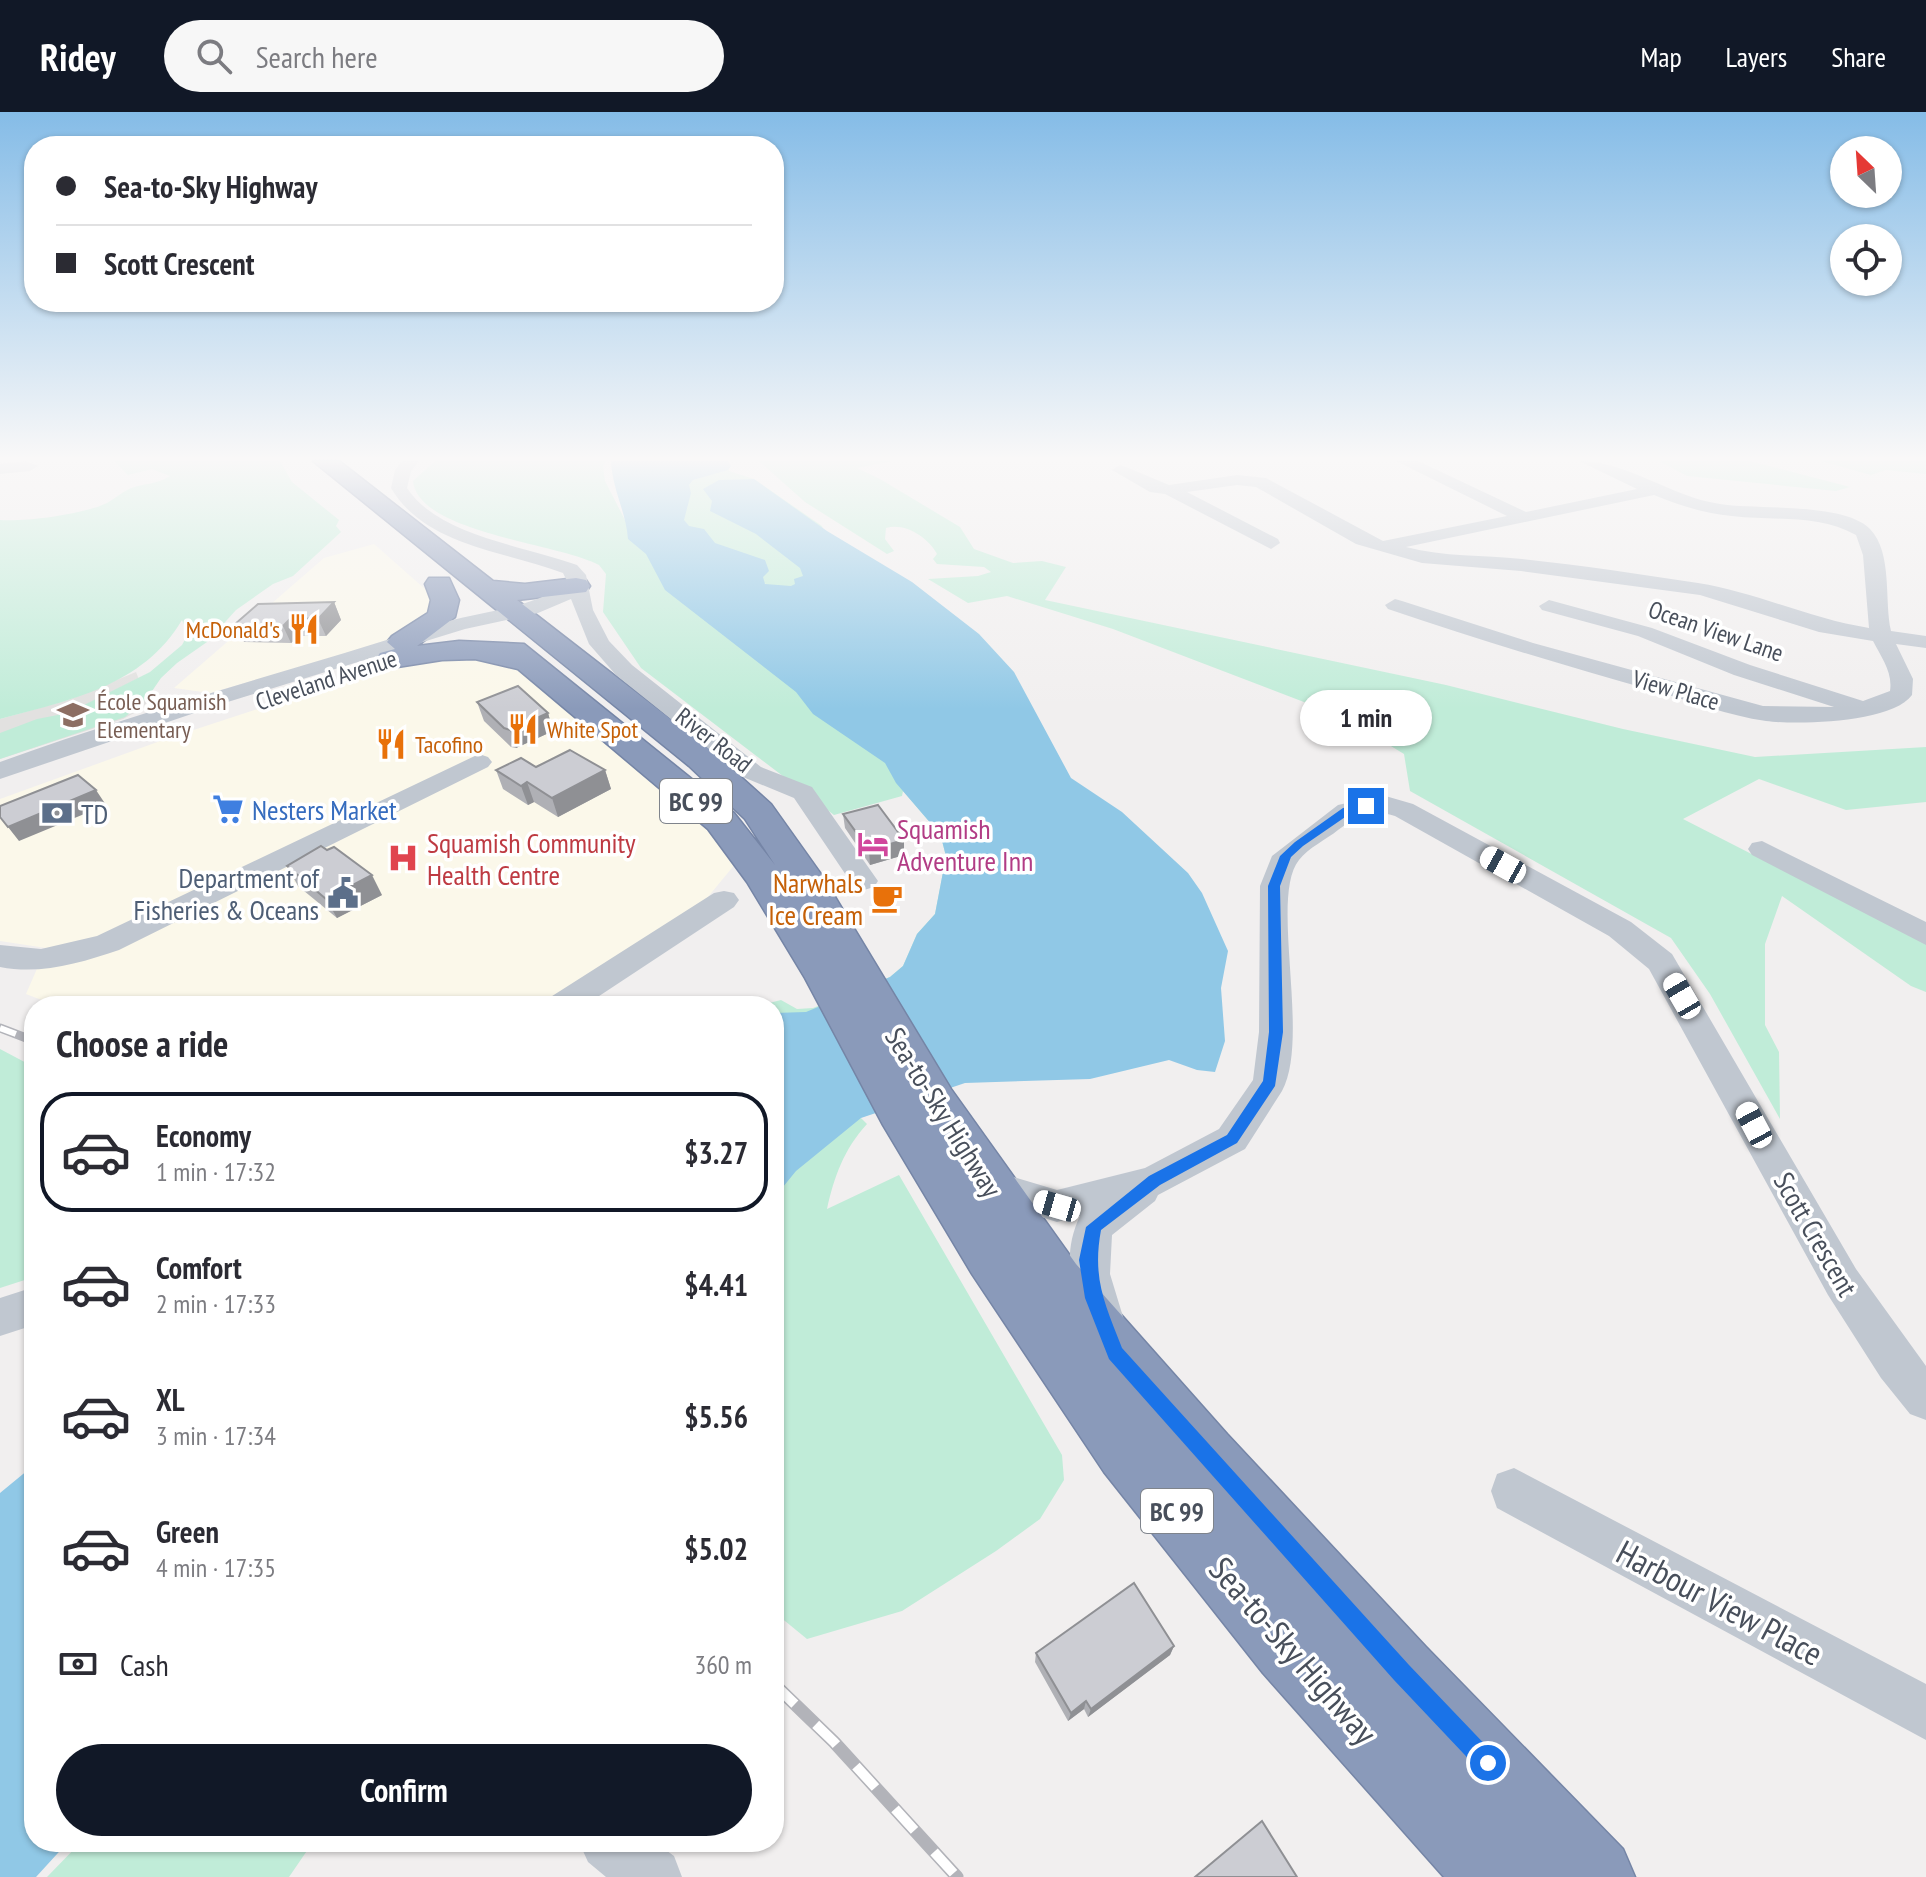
<!DOCTYPE html>
<html lang="en">
<head>
<meta charset="utf-8">
<style>
  body { margin:0; font-family:"PT Sans Narrow",sans-serif; background:#f7f7f7; color:#2b2b33; height:100vh; display:flex; flex-direction:column; font-size:30px; white-space:nowrap }
  * { box-sizing:border-box; margin:0 }
  p { font-size:26px; color:#7c7c81 }
  .icon { flex:none; width:44px; height:44px; fill:none; stroke:currentColor; stroke-width:2; stroke-linecap:round; stroke-linejoin:round }
  .map { position:relative; flex:1; overflow:hidden }
  .drawer { position:absolute; left:24px; top:884px; width:760px; height:856px; display:flex; flex-direction:column; background:#fff; border-radius:32px; box-shadow:0 2px 6px #0004 }
  .drawer>* { flex:none }
  .hud { position:absolute; left:24px; top:24px; width:760px; height:176px; border-radius:32px; box-shadow:0 2px 6px #0004; display:grid; align-content:center; height:176px; padding:0 32px; background:#fff }
  .needle { width:52px; rotate:335deg }
  .tools { position:absolute; left:1830px; top:24px; display:grid; gap:16px }
  .tools a { display:grid; place-items:center; width:72px; height:72px; border-radius:50%; background:#fff; box-shadow:0 2px 6px #0004; font-size:40px }
  .end { position:absolute; width:36px; height:36px; margin:-18px; border:10px solid #1a73e8; background:#fff; box-shadow:0 0 0 4px #fff }
  .from { border-radius:50% }
  .bubble { position:absolute; height:56px; border-radius:28px; background:#fff; box-shadow:0 2px 6px #0004; font-size:26px; font-weight:800; line-height:56px; text-align:center }
  .car { position:absolute; width:24px; height:48px; margin:-24px -12px; border-radius:10px; box-shadow:0 0 6px 2px #0007; background:linear-gradient(#fff 24%,#345 0 40%,#fff 0 76%,#345 0 86%,#fff 0) }
  .hud b { display:flex; align-items:center; gap:28px; height:76px; font-size:30px }
  .hud b+b { border-top:2px solid #e1e1e2 }
  .hud i { width:20px; height:20px; background:#2b2b33 }
  ul { padding:0; list-style:none }
  li { display:flex; align-items:center; gap:24px; height:120px; margin:0 16px 12px; padding:0 16px; border:4px solid transparent; border-radius:32px }
  li div { flex:1 }
  li b { display:block; font-size:30px }
  li em { font-style:normal; font-weight:800 }
  li.on { border-color:#111827 }
  li>.icon { width:72px; height:72px; stroke-width:1.5 }
  h2 { padding:0 32px; font-size:36px; line-height:96px }
  .pay { display:flex; align-items:center; gap:20px; height:88px; padding:0 32px; font-size:30px }
  .pay p { margin-inline-start:auto }
  .button { display:flex; gap:16px; margin-top:auto; padding:16px 32px }
  .button a { flex:1; height:92px; border-radius:48px; background:#111827; color:#fff; font-size:32px; font-weight:800; line-height:92px; text-align:center }
  header { display:flex; align-items:center; gap:48px; box-sizing:border-box; height:112px; padding:0 40px; background:#111827; color:#fff }
  header strong { font-size:38px }
  nav { display:flex; gap:44px; margin-inline-start:auto; font-size:28px }
  .search { width:560px; height:72px; background:#f7f7f7; display:flex; align-items:center; gap:20px; box-sizing:border-box; padding:0 28px; border-radius:44px; color:#7c7c81; font-size:30px }
  .map>svg:first-child { display:block }
  .commercial { fill:#fbf8ea }
  .education { fill:#e2e1e0 }
  .green { fill:#c0ecd8 }
  .water { fill:#90c8e6 }
  .lines { fill:none; stroke-linecap:round; stroke-linejoin:round }
  .highway-casing { stroke:#7585a6; stroke-width:3 }
  .minor { fill:#c0c7d0; fill-rule:evenodd }
  .highway { fill:#8a9aba; fill-rule:evenodd }
  .rail-far1-casing { stroke:#b2b3b9; stroke-width:9 }
  .rail-casing { stroke:#b2b3b9; stroke-width:13 }
  .rail-far1 { stroke:#fff; stroke-width:6; stroke-dasharray:17; stroke-linecap:butt }
  .rail { stroke:#fff; stroke-width:10; stroke-dasharray:29; stroke-linecap:butt }
  .wall { fill:#afb0b5 }
  .shaded-wall { fill:#8f9094 }
  .building { fill:#cccdd3; stroke:#8f9094; stroke-width:2 }
  .route { fill:#1a73e8 }
  .labels { text-anchor:middle; dominant-baseline:central; stroke-width:7; stroke-linejoin:round; paint-order:stroke }
  .far-food-label { font-size:24px; fill:#c56008; stroke:#fff; text-anchor:start }
  .far-street-label { font-size:24px; fill:#484f5b; stroke:#fff }
  .far-education-label { font-size:24px; fill:#785e54; stroke:#fff; text-anchor:start }
  .shield { fill:#fff; stroke:#7f848c; stroke-width:2 }
  .shield-label { font-size:26px; font-weight:bold; fill:#484f5b }
  .shop-label { font-size:28px; fill:#366cbe; stroke:#fff; text-anchor:start }
  .service-label { font-size:28px; fill:#4e5e75; stroke:#fff; text-anchor:start }
  .hotel-label { font-size:28px; fill:#b23c85; stroke:#fff; text-anchor:start }
  .health-label { font-size:28px; fill:#be3a42; stroke:#fff; text-anchor:start }
  .food-label { font-size:28px; fill:#c56008; stroke:#fff; text-anchor:end }
  .street-label { font-size:28px; fill:#484f5b; stroke:#fff }
  .near-street-label { font-size:34px; fill:#484f5b; stroke:#fff }
</style>
</head>
<body>
<header>
<strong>Ridey</strong>
<div class="search"><svg class="icon" aria-label="search" viewBox="0 0 24 24"><circle cx="10" cy="10" r="6"/><path d="M15 15l6 6"/></svg>Search here</div>
<nav><a>Map</a><a>Layers</a><a>Share</a></nav>
</header>
<div class="map">
<svg width="1926" height="1765" viewBox="0 0 1926 1765">
  <rect width="100%" height="100%" fill="#f1efef"/>
  <path class="commercial" d="M374,432L425,477L435,488L436,497L393,526L360,538L210,581L174,576L324,446Z
    M453,541L520,556L705,716L736,751L693,803L546,894H57L26,882L46,836L0,829V687L163,628L371,560Z"/>
  <path class="education" d="M136,560L148,590L136,600L123,607L0,647V607L68,588Z"/>
  <path class="green" d="M114,349H280L292,370L339,408L336,414L341,420L293,464L273,472L236,498L207,530L177,551L161,566L148,585L125,605L0,647V621L37,607L68,601L150,560L182,533L188,522L182,508C143,574 70,588 0,607V408C25,410 85,402 107,391C114,387 121,381 129,377C143,371 156,373 170,364L152,357L128,363Z
    M435,349H606L603,354L605,369L626,410L611,349L651,378L893,637L994,802L774,966V894H757L781,888L797,897L813,896L890,865L903,854L917,822L935,802L946,745L942,728L933,714L903,679L902,684L834,703L641,556L603,500L606,462L599,453C559,431 418,421 413,369Z
    M728,349L729,359L754,367L822,414L856,519L676,425L689,373L693,368L712,362Z
    M759,349H894L857,356L880,367L960,415L974,437L1013,451L1042,449L1066,455L1045,488L1446,573L1623,617L1755,645L1926,635V690L1846,698L1759,667L1683,707L1926,831V880L1911,874L1782,784L1765,832V913L1779,940L1780,1007L1710,882L1671,826L1410,679L1404,642L1343,605L1113,517L1007,484L968,491L928,467L978,464L991,460L984,455L937,452L933,447L937,442C929,426 905,410 886,416L885,427L894,439L887,442L805,390Z
    M1659,349H1750L1850,375L1836,379L1687,364Z
    M1821,349H1926V362L1886,358L1871,363Z
    M0,937L34,955V1165L0,1176Z
    M861,1006L867,1012C844,1037 834,1065 827,1097L899,1063L1062,1343L1064,1368L1040,1407L996,1439L902,1499L807,1527L774,1500V1029Z
    M81,1730H313L289,1765H47Z"/>
  <path class="water" d="M611,349H728L731,354L728,358L693,368L689,373L691,381L684,408L689,414L704,417L715,431L765,448L769,459L763,465L765,472L791,474L795,472L794,467L803,464L800,456L756,422L710,399L712,389L703,377L719,368L754,367L827,419L912,470L979,522L1014,560L1071,666L1122,700L1188,761L1202,781L1228,839L1221,876L1225,929L1215,960L1197,958L1169,948L1090,967L965,971L861,1006L796,1059L774,1086V901L806,900L890,865L903,854L917,822L935,802L946,744L942,729L933,714L896,671L885,651L813,602L796,580L665,478L646,442L628,427C626,400 612,376 611,349Z
    M34,1353V1730H68L36,1765H0V1381Z"/>
  <g class="lines">
    <defs>
      <path id="highway" d="M313,349H339L493,469L525,472L576,466L586,468L590,474L586,480L517,488L713,640L771,692L823,765L951,977L1076,1152L1227,1322L1426,1535L1623,1737L1635,1765H1444L1263,1561L1104,1360L972,1162L883,1013L805,866L747,770L708,717L518,557L475,547L442,548L391,556L380,553L376,547L380,541L395,537L387,530L392,524L428,501L431,488L425,472L429,466H449L459,488L455,505L417,534L459,529L524,532L734,701L775,753L745,707L689,654Z"/>
    </defs>
    <use href="#highway" class="highway-casing"/>
    <path class="minor" d="M26,349L38,354L30,359L0,362V352Z
      M402,349H419L411,359L407,376C438,424 526,434 577,453L586,463L593,498L609,529L632,553L761,655L812,675L878,769L874,775L864,778L854,775L794,686L743,665L616,563L589,532L571,487L538,501L465,517L218,593L0,667V650C143,598 290,559 435,513C480,499 529,498 568,471L563,461C505,439 425,434 391,376L395,358Z
      M1396,349H1418L1526,400L1637,377L1579,349C1628,349 1671,385 1720,392C1756,398 1844,390 1870,417C1893,441 1884,489 1891,519L1926,524V536L1896,532L1913,567L1912,583C1892,611 1798,613 1766,609C1729,604 1691,589 1655,579C1565,554 1476,527 1388,497L1385,493L1395,487L1402,489L1533,531L1763,594L1834,595L1734,563L1638,524L1542,498L1539,494L1549,488L1652,516L1750,553L1863,589L1890,579C1893,560 1881,545 1873,529L1819,520L1700,483L1521,459L1422,451L1356,432L1256,375L1237,373L1187,380L1278,427L1280,431L1271,437L1165,382L1150,380L1112,358L1120,353L1126,355L1169,373L1237,363L1266,366L1383,429L1507,404ZM1654,383C1679,393 1705,402 1732,404C1774,409 1818,402 1856,423L1863,443L1869,516C1810,507 1756,480 1698,471C1639,462 1580,453 1522,447C1483,443 1444,445 1406,435Z
      M479,642L488,645L492,650L488,655L119,838C80,851 41,863 0,855V833L41,837L97,824Z
      M1382,683L1413,692L1631,810L1672,842L1856,1157L1926,1254V1308L1910,1302L1881,1266L1828,1183L1649,857L1609,824L1395,704C1372,696 1356,705 1338,718C1327,727 1308,736 1299,748C1269,785 1311,926 1282,979L1245,1037L1158,1083L1155,1089L1112,1123L1110,1162L1124,1208L1118,1222L1103,1227L1088,1222C1071,1184 1061,1143 1080,1104L1057,1110L977,1085L971,1074L977,1063L990,1058L1057,1078L1145,1056L1219,1017L1253,968L1259,920L1260,774L1272,744L1338,693Z
      M1762,729L1926,810V833L1752,743L1748,737L1752,731Z
      M724,779L734,781L739,788L734,795L584,894H544L549,886L714,781Z
      M34,1175V1213L0,1224V1186Z
      M1514,1356L1926,1572V1628L1497,1396L1491,1379L1497,1362Z
      M579,1730H655L674,1744L682,1765H606L588,1750Z"/>
    <use href="#highway" class="highway"/>
    <defs>
      <path id="rail-far1" d="M0,916L34,929"/>
      <path id="rail" d="M774,1572L834,1630L957,1765"/>
    </defs>
    <use href="#rail-far1" class="rail-far1-casing"/>
    <use href="#rail" class="rail-casing"/>
    <use href="#rail-far1" class="rail-far1"/>
    <use href="#rail" class="rail"/>
  </g>
  <path class="wall" d="M334,490L341,508L326,524H300L291,531L244,530L235,512Z
    M477,590L548,601L553,619L516,636L511,635L484,609Z
    M536,655L605,658L611,677L558,705L534,690L528,693L503,677L496,658Z
    M843,702L904,728V743L870,753L845,716Z
    M287,754L382,783L337,806L298,774Z
    M1174,1534L1170,1543L1088,1605L1084,1597L1068,1609L1035,1550L1036,1541Z"/>
  <path class="shaded-wall" d="M334,490L341,508L326,524L318,507Z
    M291,506L300,524L291,531L283,514Z
    M548,601L553,619L516,636L510,618Z
    M605,658L611,677L558,705L552,686Z
    M527,670L534,690L528,693L521,674Z
    M96,678L106,693L19,729L8,715Z
    M904,728V743L870,753L869,738Z
    M372,763L382,783L337,806L326,787Z
    M1174,1534L1170,1543L1088,1605L1091,1597Z
    M1086,1589L1084,1597L1068,1609L1071,1601Z"/>
  <path class="building" d="M334,490L318,507L291,506L283,514L235,512L258,492Z
    M518,574L548,601L510,618L504,616L477,590Z
    M570,638L605,658L552,686L527,670L521,674L496,658L521,646L536,655Z
    M78,663L96,678L8,715L0,705V694Z
    M878,693L904,728L869,738L843,702Z
    M321,734L327,738L334,735L372,763L326,787L287,754Z
    M1134,1471L1174,1534L1091,1597L1086,1589L1071,1601L1036,1541Z
    M1262,1709L1297,1765H1195Z"/>
  <linearGradient id="sky" x2="0" y2="1"><stop stop-color="#85bce7"/><stop offset="0.58" stop-color="#f9f8f8"/><stop offset="1" stop-color="#f9f8f8" stop-opacity="0"/></linearGradient>
  <rect width="1926" height="597" fill="url(#sky)"/>
  <path class="route" d="M1366,691L1370,692V696L1351,701L1303,734L1291,745L1280,774L1283,920L1275,974L1237,1031L1160,1073L1101,1118C1092,1167 1105,1192 1122,1236L1409,1553L1495,1643L1499,1651L1495,1659L1488,1662L1480,1659L1394,1568L1109,1247L1085,1186L1079,1148L1086,1115L1149,1064L1227,1023L1263,969L1269,920L1268,774L1280,744L1295,730L1343,696Z"/>
  <defs>
    <symbol id="restaurant-bare" viewBox="-9 -9 18 18"><path d="M-5-6h1v4h1v-4h1v4h1v-4h1v5L-1.5 .5V6h-2V.5L-5-1ZM5-6V6H3V1.5H1.5Q1.5-4 5-6Z" fill="#e8710a" stroke="#fff" stroke-width="2.5" paint-order="stroke"/></symbol>
    <symbol id="school-bare" viewBox="-9 -9 18 18"><path d="M0-5L7-2L0 1L-7-2ZM-4 1L0 2.5L4 1V4Q0 6-4 4Z" fill="#8d6e63" stroke="#fff" stroke-width="2.5" paint-order="stroke"/></symbol>
    <symbol id="supermarket-bare" viewBox="-9 -9 18 18"><path d="M-6-5.5h2.5l.6 2H6L4.5 2H-2.5L-4.4-4H-6ZM-1.5 3.2a1.3 1.3 0 1 0 .1 0ZM3 3.2a1.3 1.3 0 1 0 .1 0Z" fill="#3f7fe0" stroke="#fff" stroke-width="2.5" paint-order="stroke"/></symbol>
    <symbol id="bank-bare" viewBox="-9 -9 18 18"><path d="M-6-4H6V4H-6ZM0-2.3a2.3 2.3 0 1 0 0 4.6a2.3 2.3 0 1 0 0-4.6Z" fill="#5c6f8a" stroke="#fff" stroke-width="2.5" paint-order="stroke"/></symbol>
    <symbol id="hotel-bare" viewBox="-9 -9 18 18"><path d="M-6-4.5h1.5V1H6V5H4.5V3h-9V5H-6ZM-4 0a1.8 1.8 0 1 1 3.6 0ZM.5 0V-2.5h3Q6-2.5 6 0Z" fill="#d1479c" stroke="#fff" stroke-width="2.5" paint-order="stroke"/></symbol>
    <symbol id="hospital-bare" viewBox="-9 -9 18 18"><path d="M-5-5h3v3.5h4V-5h3V5h-3V1.5h-4V5h-3Z" fill="#e0444e" stroke="#fff" stroke-width="2.5" paint-order="stroke"/></symbol>
    <symbol id="civic-bare" viewBox="-9 -9 18 18"><path d="M-.6-6.5H3V-4.5H.6V-3L4-1V1h2V6H-6V1h2V-1L-.6-3ZM-1.2 2.5V6h2.4V2.5Z" fill="#5c6f8a" stroke="#fff" stroke-width="2.5" paint-order="stroke"/></symbol>
    <symbol id="cafe-bare" viewBox="-9 -9 18 18"><path d="M-5.5-4.5H6V0H3Q3 3.5 0 3.5H-2.5Q-5.5 3.5-5.5 0ZM3-3.2v2h1.7v-2ZM-6 4.5H4V6H-6Z" fill="#e8710a" stroke="#fff" stroke-width="2.5" paint-order="stroke"/></symbol>
  </defs>
  <g fill-rule="evenodd">
    <use href="#restaurant-bare" x="282" y="495" width="44" height="44"/>
    <use href="#school-bare" x="51" y="581" width="44" height="44"/>
    <use href="#restaurant-bare" x="501" y="595" width="44" height="44"/>
    <use href="#restaurant-bare" x="369" y="610" width="44" height="44"/>
    <use href="#supermarket-bare" x="206" y="675" width="44" height="44"/>
    <use href="#bank-bare" x="35" y="679" width="44" height="44"/>
    <use href="#hotel-bare" x="851" y="710" width="44" height="44"/>
    <use href="#hospital-bare" x="381" y="724" width="44" height="44"/>
    <use href="#civic-bare" x="321" y="759" width="44" height="44"/>
    <use href="#cafe-bare" x="865" y="764" width="44" height="44"/>
  </g>
  <g class="labels">
    <g class="far-food-label">
      <text x="280" y="517" text-anchor="end">McDonald's</text>
      <text x="547" y="617">White Spot</text>
      <text x="415" y="632">Tacofino</text>
    </g>
    <g class="far-street-label">
      <text transform="translate(1716 519) rotate(19)">Ocean View Lane</text>
      <text transform="translate(326 568) rotate(-18)">Cleveland Avenue</text>
      <text transform="translate(1676 578) rotate(16)">View Place</text>
      <text transform="translate(714 628) rotate(38)">River Road</text>
    </g>
    <g class="far-education-label">
      <text x="97" y="589">École Squamish<tspan x="97" dy="28">Elementary</tspan></text>
    </g>
    <g class="shield">
      <rect x="660" y="667" width="72" height="44" rx="6"/>
      <rect x="1141" y="1377" width="72" height="44" rx="6"/>
    </g>
    <g class="shield-label">
      <text x="696" y="689">BC 99</text>
      <text x="1177" y="1399">BC 99</text>
    </g>
    <g class="shop-label">
      <text x="252" y="697">Nesters Market</text>
    </g>
    <g class="service-label">
      <text x="81" y="701">TD</text>
      <text x="319" y="765" text-anchor="end">Department of<tspan x="319" dy="32">Fisheries &amp; Oceans</tspan></text>
    </g>
    <g class="hotel-label">
      <text x="897" y="716">Squamish<tspan x="897" dy="32">Adventure Inn</tspan></text>
    </g>
    <g class="health-label">
      <text x="427" y="730">Squamish Community<tspan x="427" dy="32">Health Centre</tspan></text>
    </g>
    <g class="food-label">
      <text x="863" y="770">Narwhals<tspan x="863" dy="32">Ice Cream</tspan></text>
    </g>
    <g class="street-label">
      <text transform="translate(944 1000) rotate(58)">Sea-to-Sky Highway</text>
      <text transform="translate(1816 1122) rotate(60)">Scott Crescent</text>
    </g>
    <g class="near-street-label">
      <text transform="translate(1720 1490) rotate(28)">Harbour View Place</text>
      <text transform="translate(1294 1538) rotate(49)">Sea-to-Sky Highway</text>
    </g>
  </g>
</svg>
<div class="tools">
<a><svg class="needle" viewBox="-14 -14 28 28"><path d="M0-13l5 13h-10z" fill="#e53935"/><path d="M0 13l5-13h-10z" fill="#7c7c81"/></svg></a>
<a><svg class="icon" aria-label="locate" viewBox="0 0 24 24"><circle cx="12" cy="12" r="6"/><path d="M12 2v4M12 18v4M2 12h4M18 12h4"/></svg></a>
</div>
<i class="end from" style="left:1488px;top:1651px"></i>
<i class="end" style="left:1366px;top:694px"></i>
<div class="bubble" style="left:1300px;top:578px;width:132px">1 min</div>
<i class="car" style="left:1503px;top:753px;rotate:299deg"></i>
<i class="car" style="left:1682px;top:884px;rotate:330deg"></i>
<i class="car" style="left:1754px;top:1013px;rotate:332deg"></i>
<i class="car" style="left:1057px;top:1094px;rotate:286deg"></i>
<div class="hud">
<b><i class="from"></i>Sea-to-Sky Highway</b>
<b><i></i>Scott Crescent</b>
</div>
<section class="drawer">
<h2>Choose a ride</h2>
<ul>
<li class="on"><svg class="icon" aria-label="car" viewBox="0 0 24 24"><path d="M5 17H2v-5l4-1 3-4h7l3 4 3 1v5h-3M9 17h6M6 11h13"/><circle cx="7" cy="17" r="2"/><circle cx="17" cy="17" r="2"/></svg><div><b>Economy</b><p>1 min · 17:32</p></div><em>$3.27</em></li>
<li><svg class="icon" aria-label="car" viewBox="0 0 24 24"><path d="M5 17H2v-5l4-1 3-4h7l3 4 3 1v5h-3M9 17h6M6 11h13"/><circle cx="7" cy="17" r="2"/><circle cx="17" cy="17" r="2"/></svg><div><b>Comfort</b><p>2 min · 17:33</p></div><em>$4.41</em></li>
<li><svg class="icon" aria-label="car" viewBox="0 0 24 24"><path d="M5 17H2v-5l4-1 3-4h7l3 4 3 1v5h-3M9 17h6M6 11h13"/><circle cx="7" cy="17" r="2"/><circle cx="17" cy="17" r="2"/></svg><div><b>XL</b><p>3 min · 17:34</p></div><em>$5.56</em></li>
<li><svg class="icon" aria-label="car" viewBox="0 0 24 24"><path d="M5 17H2v-5l4-1 3-4h7l3 4 3 1v5h-3M9 17h6M6 11h13"/><circle cx="7" cy="17" r="2"/><circle cx="17" cy="17" r="2"/></svg><div><b>Green</b><p>4 min · 17:35</p></div><em>$5.02</em></li>
</ul>
<div class="pay"><svg class="icon" aria-label="cash" viewBox="0 0 24 24"><path d="M3 7h18v10H3z"/><circle cx="12" cy="12" r="2"/></svg>Cash<p>360 m</p></div>
<div class="button"><a>Confirm</a></div>
</section>
</div>
</body>
</html>
